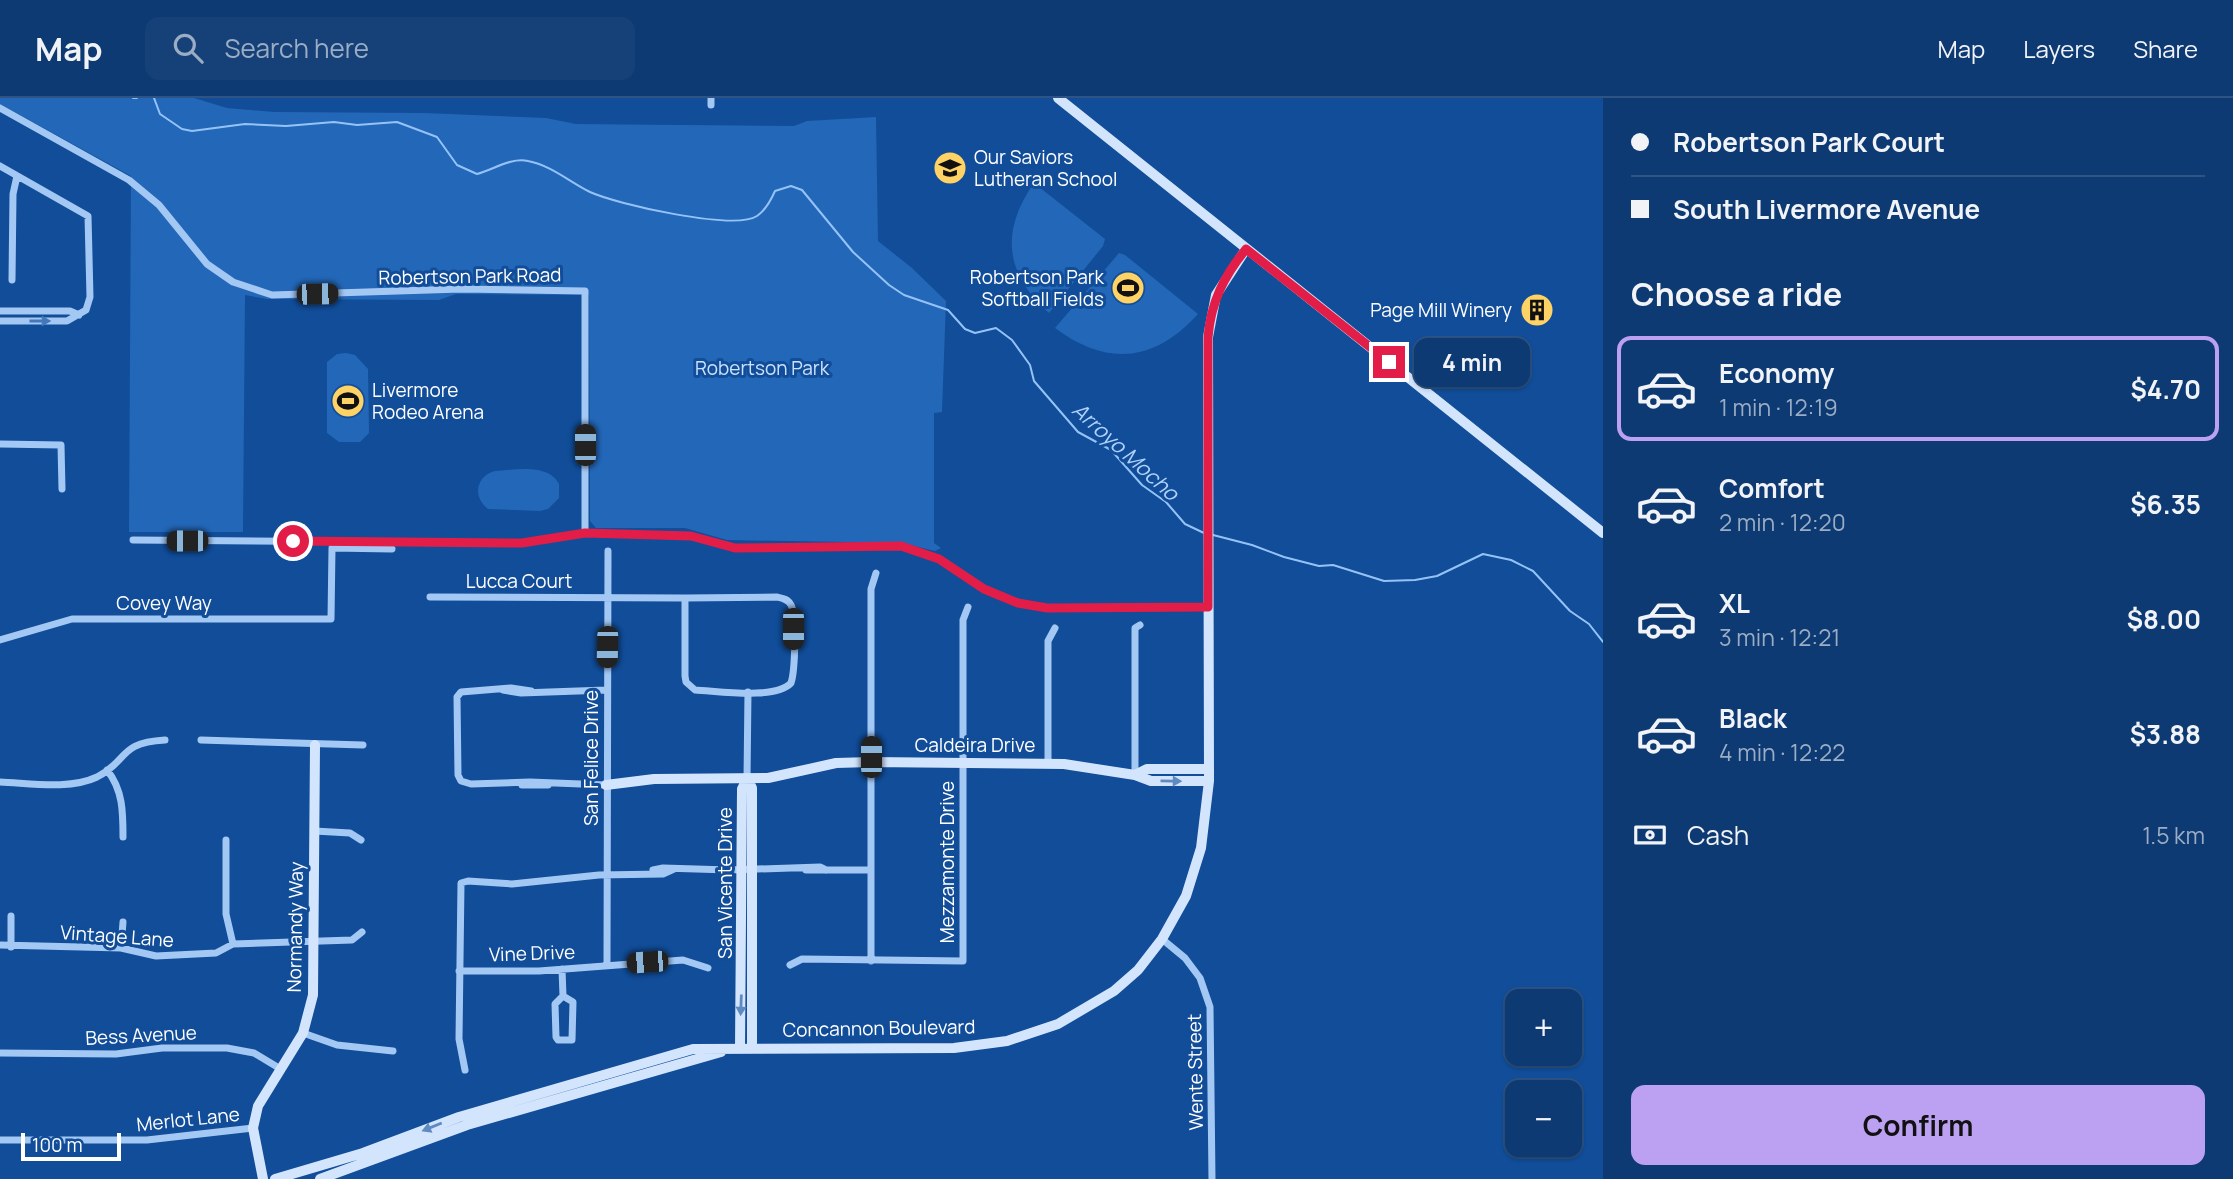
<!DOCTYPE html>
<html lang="en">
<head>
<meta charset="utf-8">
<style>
  body { margin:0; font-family:Manrope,sans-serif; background:#164178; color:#f1f3f6; height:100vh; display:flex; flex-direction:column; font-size:26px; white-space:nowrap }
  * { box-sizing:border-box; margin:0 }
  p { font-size:23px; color:#9aadc4 }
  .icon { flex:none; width:38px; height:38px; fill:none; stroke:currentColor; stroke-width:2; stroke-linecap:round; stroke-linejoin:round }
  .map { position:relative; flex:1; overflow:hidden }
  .panel { display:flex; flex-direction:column; background:#0d3a73; width:630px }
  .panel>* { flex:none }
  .guide { display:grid; align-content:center; height:154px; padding:0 28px; background:#0d3a73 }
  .buttons { position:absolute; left:1505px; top:891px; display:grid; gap:14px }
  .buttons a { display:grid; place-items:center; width:77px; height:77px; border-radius:14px; background:#0d3a73; box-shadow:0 2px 5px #0004,0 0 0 2px #2d5485; font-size:35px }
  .scale { position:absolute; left:21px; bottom:18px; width:100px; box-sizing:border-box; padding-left:7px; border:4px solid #fff; border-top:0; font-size:19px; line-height:24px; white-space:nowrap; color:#fff; -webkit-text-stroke:5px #114d99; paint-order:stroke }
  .end { position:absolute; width:32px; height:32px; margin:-16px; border:9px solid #e11d48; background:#fff; box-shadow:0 0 0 4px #fff }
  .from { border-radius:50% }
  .bubble { position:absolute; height:49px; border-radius:14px; background:#0d3a73; box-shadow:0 2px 5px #0004,0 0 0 2px #2d5485; font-size:23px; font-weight:700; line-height:49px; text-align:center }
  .car { position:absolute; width:21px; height:42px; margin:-21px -10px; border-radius:9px; box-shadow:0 0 5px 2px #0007; background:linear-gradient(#222 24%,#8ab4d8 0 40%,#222 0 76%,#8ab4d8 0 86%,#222 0) }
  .guide b { display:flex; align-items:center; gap:24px; height:66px; font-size:26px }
  .guide b+b { border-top:2px solid #2d5485 }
  .guide i { width:18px; height:18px; background:#f1f3f6 }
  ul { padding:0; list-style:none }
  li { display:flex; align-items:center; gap:21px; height:105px; margin:0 14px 10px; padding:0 14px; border:4px solid transparent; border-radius:14px }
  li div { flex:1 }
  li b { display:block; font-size:26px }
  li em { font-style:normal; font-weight:700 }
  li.on { border-color:#bca0f2 }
  li>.icon { width:63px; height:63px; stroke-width:1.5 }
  h2 { padding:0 28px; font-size:32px; line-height:84px }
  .pay { display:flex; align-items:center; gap:18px; height:77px; padding:0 28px; font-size:26px }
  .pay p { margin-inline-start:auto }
  .action { display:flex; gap:14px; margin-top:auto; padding:14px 28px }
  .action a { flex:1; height:80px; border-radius:14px; background:#bca0f2; color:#111; font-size:28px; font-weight:700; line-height:80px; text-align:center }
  header { display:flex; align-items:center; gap:42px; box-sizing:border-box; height:98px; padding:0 35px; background:#0d3a73; border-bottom:2px solid #2d5485 }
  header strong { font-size:33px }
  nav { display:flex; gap:38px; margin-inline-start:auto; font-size:24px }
  .search { width:490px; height:63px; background:#164178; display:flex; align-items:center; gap:18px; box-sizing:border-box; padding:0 24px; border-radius:14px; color:#9aadc4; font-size:26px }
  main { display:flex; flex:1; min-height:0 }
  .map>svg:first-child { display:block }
  .green { fill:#2367b8 }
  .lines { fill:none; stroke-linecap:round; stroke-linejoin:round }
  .stream { stroke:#95c3f7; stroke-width:2 }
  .street { stroke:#a3c8f4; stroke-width:7 }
  .secondary { stroke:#d3e5fd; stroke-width:10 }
  .oneway { fill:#4478b9 }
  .oneway2 { fill:#5f8ac1 }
  .route { stroke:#e11d48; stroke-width:9 }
  .labels { text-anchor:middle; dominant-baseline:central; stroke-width:6; stroke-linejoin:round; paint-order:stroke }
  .poi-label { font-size:19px; fill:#fff; stroke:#114d99; text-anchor:start }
  .street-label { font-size:19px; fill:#fff; stroke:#114d99 }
  .park-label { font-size:19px; fill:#cbe2fe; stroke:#114d99 }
  .water-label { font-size:21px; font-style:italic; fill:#afd2fb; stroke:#114d99 }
</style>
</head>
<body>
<header>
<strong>Map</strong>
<div class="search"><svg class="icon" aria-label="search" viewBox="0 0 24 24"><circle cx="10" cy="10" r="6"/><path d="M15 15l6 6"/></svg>Search here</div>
<nav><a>Map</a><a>Layers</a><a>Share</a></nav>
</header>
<main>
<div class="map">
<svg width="1603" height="1081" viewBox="0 0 1603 1081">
  <rect width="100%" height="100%" fill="#114d99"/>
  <path class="green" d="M0,0H194L227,10L274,14L425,15L546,20L576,26L794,28L807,23L876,19L878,143L912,170L946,203L942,314L934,315V445L941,450L935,453L901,445L727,442L685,430H596L590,423L589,197L456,196L439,202L267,201L245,197L243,434H129L131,78L0,6Z
    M1034,85L1105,141L1103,148L1049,215C1005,176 1000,133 1034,85Z
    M1119,155L1125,157L1198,216C1155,264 1107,269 1055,230Z
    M346,255L355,257L368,271L369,335L360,344H339L327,335V264L337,256Z
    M495,373C515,372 548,365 559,386V400L548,411L540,413L488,411C472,399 476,378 495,373Z"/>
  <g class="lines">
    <path class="stream" d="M133,0H137
      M154,0L160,16L182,31L192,33L245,26L286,28L334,24L357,27L397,24L437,39L457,67L477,76C493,72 511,59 528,63C550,67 570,84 590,94C616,106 734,133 757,118C766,112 771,102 775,93L791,88L802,92L853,154L889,187L904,197L948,212L965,231L975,235L996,230L1012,242L1030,267L1034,283L1078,334L1111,352L1142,387L1166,404L1185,426L1204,435
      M1213,437L1252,447L1284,459L1319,468L1333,467L1384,483L1415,482L1437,478L1483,456L1511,462L1533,473L1570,513L1589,526L1603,544"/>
    <path class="street" d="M711,0V7
      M0,10L129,82L159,107L207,166L233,184L272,197L461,191L585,193V435
      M0,68L88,118L90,199L86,212L67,223H0
      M12,182L13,96L17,78
      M0,213H70L79,217
      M0,346L61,347L62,391
      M133,442L522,445L585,435L691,438L735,450L901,448L939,461L984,491L1018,505L1047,510L1208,509
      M430,499L685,500V578L686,584L695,592C719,593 775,602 791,585C795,573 797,518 791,507C788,501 782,500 777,499L685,500
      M0,542L72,521H331L332,450L392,451
      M503,592L521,595L606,592
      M531,593L511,590L461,594L457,599L458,677L461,683L471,686L530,684L606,687
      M201,642L363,647
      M1048,665V543L1055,530
      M107,672C123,692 123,714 123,739
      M1135,677V530L1140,527
      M747,681L748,594
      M0,684C29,685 70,692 97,679C130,662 117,645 165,642
      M522,687H548
      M314,733L350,735L361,742
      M226,742V816L233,846
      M653,772L663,770L729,772L820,769L826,772
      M806,772H871
      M1162,841L1185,860L1200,880L1210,909L1212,1081
      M0,847L121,850L156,858L216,855L233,846L352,842L362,834
      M11,849V818
      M121,850L123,824
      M871,863V491L876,475
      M607,867L608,453
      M790,867L802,861L963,863V522L968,509
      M562,871L563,898
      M459,873H539L683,862L708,870
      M563,898L573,904L572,942H558L556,939L555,906Z
      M303,935L337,947L393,953
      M0,955L116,956L162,950H227L254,955L279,970
      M465,972L459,941L461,785L468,783L512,786L599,777L663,776L674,771
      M0,1042H147L253,1030"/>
    <path class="secondary" d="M1058,0L1603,435
      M1135,677L1147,671H1208
      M747,681L752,690V949
      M606,687L654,681L768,680L836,665L871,664L1064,666L1135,677L1151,683H1209
      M740,950L742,691L747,681
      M263,1081L253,1030L258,1008L303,935L313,897L315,647
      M275,1081L363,1055L459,1019L693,951L954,950L1007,943L1058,926L1114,893L1138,872L1162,841L1186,798L1201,750L1209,683L1208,239L1216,197L1246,151
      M320,1081L467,1027L721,954"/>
  </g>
  <defs><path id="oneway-solid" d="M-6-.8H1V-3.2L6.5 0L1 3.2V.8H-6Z" transform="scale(1.75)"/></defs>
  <use class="oneway" href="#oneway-solid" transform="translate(40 223)"/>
  <g class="oneway2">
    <use href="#oneway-solid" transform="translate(1171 683) rotate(1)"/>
    <use href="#oneway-solid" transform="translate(741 907) rotate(92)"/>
    <use href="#oneway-solid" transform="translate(432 1029) rotate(158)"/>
  </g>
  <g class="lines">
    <path class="route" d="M293,443L522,445L585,435L691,438L735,450L901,448L939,461L984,491L1018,505L1047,510L1208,509V239C1211,204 1224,178 1246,151L1389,264"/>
  </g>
  <defs>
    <symbol id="school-disc" viewBox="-11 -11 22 22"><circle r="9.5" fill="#ffd266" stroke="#114d99"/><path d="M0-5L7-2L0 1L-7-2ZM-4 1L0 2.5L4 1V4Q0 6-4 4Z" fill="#111"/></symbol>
    <symbol id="stadium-disc" viewBox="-11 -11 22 22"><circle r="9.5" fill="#ffd266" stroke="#114d99"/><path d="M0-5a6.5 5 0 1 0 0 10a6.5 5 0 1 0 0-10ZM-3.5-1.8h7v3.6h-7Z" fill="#111"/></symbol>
    <symbol id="building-disc" viewBox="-11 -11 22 22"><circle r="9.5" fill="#ffd266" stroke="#114d99"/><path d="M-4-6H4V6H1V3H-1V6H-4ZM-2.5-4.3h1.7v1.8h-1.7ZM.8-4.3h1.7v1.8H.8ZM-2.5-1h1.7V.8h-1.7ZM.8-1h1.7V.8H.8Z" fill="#111"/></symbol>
  </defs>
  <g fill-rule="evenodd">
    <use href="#school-disc" x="931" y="51" width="38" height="38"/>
    <use href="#stadium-disc" x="1109" y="171" width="38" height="38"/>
    <use href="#building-disc" x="1518" y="193" width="38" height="38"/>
    <use href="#stadium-disc" x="329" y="284" width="38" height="38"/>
  </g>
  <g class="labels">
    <g class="poi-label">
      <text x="974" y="59">Our Saviors<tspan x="974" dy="22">Lutheran School</tspan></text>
      <text x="1104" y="179" text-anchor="end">Robertson Park<tspan x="1104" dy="22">Softball Fields</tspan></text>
      <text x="1512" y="212" text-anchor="end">Page Mill Winery</text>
      <text x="372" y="292">Livermore<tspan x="372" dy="22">Rodeo Arena</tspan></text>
    </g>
    <g class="street-label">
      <text transform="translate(470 178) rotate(-1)">Robertson Park Road</text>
      <text x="519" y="483">Lucca Court</text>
      <text x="164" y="505">Covey Way</text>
      <text x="975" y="647">Caldeira Drive</text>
      <text transform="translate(591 660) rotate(-90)">San Felice Drive</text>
      <text transform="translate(947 764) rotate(-90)">Mezzamonte Drive</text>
      <text transform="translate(725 785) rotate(-90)">San Vicente Drive</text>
      <text transform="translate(295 829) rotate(-89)">Normandy Way</text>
      <text transform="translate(117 838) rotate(4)">Vintage Lane</text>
      <text transform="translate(532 855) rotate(-2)">Vine Drive</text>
      <text transform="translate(879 930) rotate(-1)">Concannon Boulevard</text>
      <text transform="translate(141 937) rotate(-3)">Bess Avenue</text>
      <text transform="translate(1195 974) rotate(-91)">Wente Street</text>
      <text transform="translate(188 1021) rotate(-6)">Merlot Lane</text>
    </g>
    <g class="park-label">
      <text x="762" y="270">Robertson Park</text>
    </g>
    <g class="water-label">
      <text transform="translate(1126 353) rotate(42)">Arroyo Mocho</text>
    </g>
  </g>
</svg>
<div class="buttons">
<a>+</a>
<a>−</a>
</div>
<div class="scale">100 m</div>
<i class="end from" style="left:293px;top:443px"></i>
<i class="end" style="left:1389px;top:264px"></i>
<div class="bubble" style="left:1414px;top:240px;width:116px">4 min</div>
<i class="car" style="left:317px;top:196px;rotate:89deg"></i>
<i class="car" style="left:585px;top:347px;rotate:0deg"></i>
<i class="car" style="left:187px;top:443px;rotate:270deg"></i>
<i class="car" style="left:793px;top:531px;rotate:180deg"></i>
<i class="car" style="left:607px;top:549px;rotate:181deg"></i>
<i class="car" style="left:871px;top:659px;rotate:0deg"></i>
<i class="car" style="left:647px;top:864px;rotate:266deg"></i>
</div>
<section class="panel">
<div class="guide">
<b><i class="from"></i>Robertson Park Court</b>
<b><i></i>South Livermore Avenue</b>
</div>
<h2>Choose a ride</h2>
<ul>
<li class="on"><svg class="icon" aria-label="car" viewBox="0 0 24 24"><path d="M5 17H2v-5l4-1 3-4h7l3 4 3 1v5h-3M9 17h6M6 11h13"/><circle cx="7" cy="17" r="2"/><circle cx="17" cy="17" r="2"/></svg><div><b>Economy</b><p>1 min · 12:19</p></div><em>$4.70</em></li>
<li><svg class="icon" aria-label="car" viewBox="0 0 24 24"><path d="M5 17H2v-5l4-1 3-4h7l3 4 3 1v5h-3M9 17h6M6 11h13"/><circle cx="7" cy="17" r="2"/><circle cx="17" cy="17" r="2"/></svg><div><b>Comfort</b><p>2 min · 12:20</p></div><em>$6.35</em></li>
<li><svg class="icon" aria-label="car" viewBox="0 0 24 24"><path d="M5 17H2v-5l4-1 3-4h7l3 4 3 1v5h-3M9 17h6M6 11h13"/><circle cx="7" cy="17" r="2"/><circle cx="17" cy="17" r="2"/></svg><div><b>XL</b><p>3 min · 12:21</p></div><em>$8.00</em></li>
<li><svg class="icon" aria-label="car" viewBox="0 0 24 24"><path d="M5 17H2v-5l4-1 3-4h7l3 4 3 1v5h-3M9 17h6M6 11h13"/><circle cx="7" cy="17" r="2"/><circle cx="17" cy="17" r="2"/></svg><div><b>Black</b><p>4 min · 12:22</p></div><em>$3.88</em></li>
</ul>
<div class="pay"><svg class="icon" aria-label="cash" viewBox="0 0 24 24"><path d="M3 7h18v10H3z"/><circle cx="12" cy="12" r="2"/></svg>Cash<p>1.5 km</p></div>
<div class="action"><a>Confirm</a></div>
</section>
</main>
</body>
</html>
